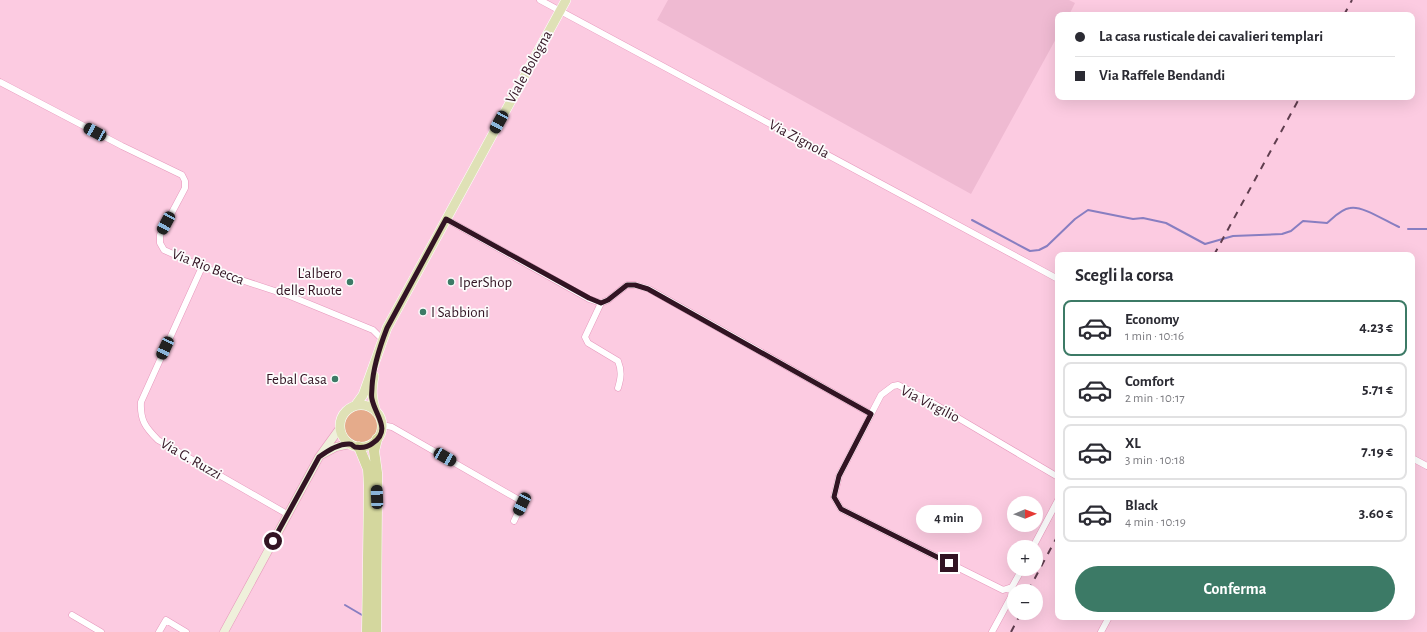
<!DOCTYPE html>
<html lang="it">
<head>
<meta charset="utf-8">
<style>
  body { margin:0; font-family:"Alegreya Sans",sans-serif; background:#f7f7f7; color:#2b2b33; height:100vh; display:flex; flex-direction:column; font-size:15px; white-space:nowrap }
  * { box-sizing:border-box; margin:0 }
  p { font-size:13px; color:#7c7c81 }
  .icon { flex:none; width:22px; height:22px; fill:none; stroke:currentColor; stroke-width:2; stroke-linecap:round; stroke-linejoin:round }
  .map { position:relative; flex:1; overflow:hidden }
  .details { position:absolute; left:1055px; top:252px; width:360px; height:368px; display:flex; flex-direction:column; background:#fff; border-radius:8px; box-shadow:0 4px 16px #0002 }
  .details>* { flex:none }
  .guide { position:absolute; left:1055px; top:12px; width:360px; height:88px; border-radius:8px; box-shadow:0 4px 16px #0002; display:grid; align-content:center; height:88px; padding:0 20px; background:#fff }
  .needle { width:26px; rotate:89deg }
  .fabs { position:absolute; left:1007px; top:496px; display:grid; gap:8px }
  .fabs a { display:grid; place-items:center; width:36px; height:36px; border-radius:50%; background:#fff; box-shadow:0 4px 16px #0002; font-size:20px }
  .end { position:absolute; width:18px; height:18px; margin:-9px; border:5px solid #321423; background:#fff; box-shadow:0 0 0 2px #fff }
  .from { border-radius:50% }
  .bubble { position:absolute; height:28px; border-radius:14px; background:#fff; box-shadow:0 4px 16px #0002; font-size:13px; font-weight:600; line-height:28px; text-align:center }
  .car { position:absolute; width:12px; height:24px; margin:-12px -6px; border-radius:5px; box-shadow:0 0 3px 1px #0007; background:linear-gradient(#222 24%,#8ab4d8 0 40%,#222 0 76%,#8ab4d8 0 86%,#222 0) }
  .guide b { display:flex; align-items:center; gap:14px; height:38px; font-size:15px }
  .guide b+b { border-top:1px solid #e1e1e2 }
  .guide i { width:10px; height:10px; background:#2b2b33 }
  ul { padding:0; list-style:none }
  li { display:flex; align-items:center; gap:12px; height:56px; margin:0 8px 6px; padding:0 12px; border:2px solid #e1e1e2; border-radius:8px }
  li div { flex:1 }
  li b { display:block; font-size:15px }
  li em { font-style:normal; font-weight:600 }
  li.active { border-color:#3c7a66 }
  li>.icon { width:36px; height:36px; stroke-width:1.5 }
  h2 { padding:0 20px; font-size:18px; line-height:48px }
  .action { display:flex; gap:8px; margin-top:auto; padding:8px 20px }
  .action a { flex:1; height:46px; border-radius:24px; background:#3c7a66; color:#fff; font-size:16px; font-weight:600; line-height:46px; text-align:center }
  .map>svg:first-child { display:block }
  .built { fill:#efbad2 }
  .green { fill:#e5ab8b }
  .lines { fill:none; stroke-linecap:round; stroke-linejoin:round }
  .stream { stroke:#887ec1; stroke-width:2 }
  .minor-casing { stroke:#e698bc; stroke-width:7 }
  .secondary-casing { stroke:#e698bc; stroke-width:9 }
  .primary-casing { stroke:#fff; stroke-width:10 }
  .trunk-casing { stroke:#fff; stroke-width:11 }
  .minor { stroke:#fff; stroke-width:6 }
  .secondary { stroke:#eff0db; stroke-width:8 }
  .primary { stroke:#dfe1b6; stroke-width:9 }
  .trunk { stroke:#d4d79e; stroke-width:10 }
  .rail { stroke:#5f3d4e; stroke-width:2; stroke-dasharray:7 7; stroke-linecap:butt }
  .route { stroke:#321423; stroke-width:5 }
  .poi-dot { fill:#3c7a66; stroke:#fcfcfc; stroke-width:1.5 }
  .labels { text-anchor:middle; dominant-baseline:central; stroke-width:3.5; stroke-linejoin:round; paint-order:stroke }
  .street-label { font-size:15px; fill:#321423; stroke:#fcfcfc }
  .poi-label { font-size:15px; fill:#321423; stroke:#fcfcfc; text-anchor:end }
</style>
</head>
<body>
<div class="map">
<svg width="1427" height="632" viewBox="0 0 1427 632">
  <rect width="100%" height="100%" fill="#fccbe1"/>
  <path class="built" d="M668,0H1069L1075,3L1069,15H1058V35L971,194L657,20Z"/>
  <path class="green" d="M344 426a17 17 0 1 1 34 0a17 17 0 1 1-34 0Z"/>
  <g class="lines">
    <path class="stream" d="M972,220L1030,251L1039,250L1047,246L1075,219L1088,210L1133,219L1143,218L1166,223L1205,244L1233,236L1282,234L1291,231L1303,221L1327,223C1333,218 1341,209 1350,208C1362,205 1387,222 1399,227
      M1408,229H1427
      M345,605L362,615"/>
    <defs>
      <path id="minor" d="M540,0L1058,279
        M0,82L122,146L182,175L185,181V188L160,235V243L164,250L202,267L290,296L373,330L382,339
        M446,219L589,299L601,303L608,300L627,285H635L649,289L871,414
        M202,267L141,402C140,420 145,427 158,440L287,514
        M601,303L585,337L588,343L618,361C622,371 621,378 618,388
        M382,425L392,427L521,501L522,504L514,521
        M1412,458L1427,466
        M1033,547L1058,500
        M1022,569L1012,587L1003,590L841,509L834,497L839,476L881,395L893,386L898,385L926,399L1058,477
        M72,615L101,632
        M159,632L166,620L186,632
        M992,632L1011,597L1012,587
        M1101,632L1109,617"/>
      <path id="secondary" d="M323,454L336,447L350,444
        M224,632L319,457L340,428"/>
      <path id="primary" d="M374,376C371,390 372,398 376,412
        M340 426a21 21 0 1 1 42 0a21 21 0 1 1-42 0Z
        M355,406L363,395L387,328L566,0"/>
      <path id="trunk" d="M359,447L368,469L369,486L367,632
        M376,632L377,497V473L374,451L377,439"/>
    </defs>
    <use href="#minor" class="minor-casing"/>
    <use href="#secondary" class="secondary-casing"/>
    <use href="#primary" class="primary-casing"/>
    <use href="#trunk" class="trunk-casing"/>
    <use href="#minor" class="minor"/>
    <use href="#secondary" class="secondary"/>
    <use href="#primary" class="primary"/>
    <use href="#trunk" class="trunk"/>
    <path class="rail" d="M1344,15L1352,0
      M1214,255L1300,97
      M1028,591L1058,535
      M1011,632L1021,613"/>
  </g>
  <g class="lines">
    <path class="route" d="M273,541L319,457C327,451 340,443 350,444C352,444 353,446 355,447C361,448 368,447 373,443C392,430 375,415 372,399C371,396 372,391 372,387C373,367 380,346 387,328L446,219L589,298L601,303L608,300L627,285H635L648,289L871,414L839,476L834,497L841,509L949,563"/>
  </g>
  <g class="poi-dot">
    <circle cx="350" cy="282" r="4"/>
    <circle cx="451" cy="282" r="4"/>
    <circle cx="423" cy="312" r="4"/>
    <circle cx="335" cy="379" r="4"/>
  </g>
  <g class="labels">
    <g class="street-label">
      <text transform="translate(529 67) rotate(-61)">Viale Bologna</text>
      <text transform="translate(799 139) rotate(28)">Via Zignola</text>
      <text transform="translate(208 267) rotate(21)">Via Rio Becca</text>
      <text transform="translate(930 404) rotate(27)">Via Virgilio</text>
      <text transform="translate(191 459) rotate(30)">Via G. Ruzzi</text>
    </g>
    <g class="poi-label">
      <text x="342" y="273">L'albero<tspan x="342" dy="17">delle Ruote</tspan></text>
      <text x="459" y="282" text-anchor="start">IperShop</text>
      <text x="431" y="312" text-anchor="start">I Sabbioni</text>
      <text x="327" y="379">Febal Casa</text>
    </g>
  </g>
</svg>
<div class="fabs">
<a><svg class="needle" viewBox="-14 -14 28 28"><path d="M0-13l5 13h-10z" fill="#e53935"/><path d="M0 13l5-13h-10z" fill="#7c7c81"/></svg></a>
<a>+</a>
<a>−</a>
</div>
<i class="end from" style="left:273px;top:541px"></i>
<i class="end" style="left:949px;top:563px"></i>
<div class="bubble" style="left:916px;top:505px;width:66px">4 min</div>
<i class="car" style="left:499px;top:122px;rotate:209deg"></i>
<i class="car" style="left:95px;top:132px;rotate:298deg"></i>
<i class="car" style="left:166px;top:223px;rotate:208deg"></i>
<i class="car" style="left:165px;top:348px;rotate:205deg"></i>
<i class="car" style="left:445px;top:457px;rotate:120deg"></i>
<i class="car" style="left:377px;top:497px;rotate:358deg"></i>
<i class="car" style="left:522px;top:504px;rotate:206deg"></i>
<div class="guide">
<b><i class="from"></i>La casa rusticale dei cavalieri templari</b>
<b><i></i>Via Raffele Bendandi</b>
</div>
<section class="details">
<h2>Scegli la corsa</h2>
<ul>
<li class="active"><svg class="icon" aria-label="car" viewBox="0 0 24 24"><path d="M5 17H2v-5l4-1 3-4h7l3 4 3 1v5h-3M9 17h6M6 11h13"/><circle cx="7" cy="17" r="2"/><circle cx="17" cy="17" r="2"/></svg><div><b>Economy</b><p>1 min · 10:16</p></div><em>4.23 €</em></li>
<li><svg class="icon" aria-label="car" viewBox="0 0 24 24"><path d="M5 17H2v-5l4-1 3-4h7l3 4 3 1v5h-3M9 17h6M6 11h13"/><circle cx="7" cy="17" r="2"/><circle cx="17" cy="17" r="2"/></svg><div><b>Comfort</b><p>2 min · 10:17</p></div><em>5.71 €</em></li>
<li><svg class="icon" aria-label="car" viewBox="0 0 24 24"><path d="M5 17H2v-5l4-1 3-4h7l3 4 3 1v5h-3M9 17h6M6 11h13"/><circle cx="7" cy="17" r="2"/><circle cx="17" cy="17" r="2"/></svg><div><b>XL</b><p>3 min · 10:18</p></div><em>7.19 €</em></li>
<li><svg class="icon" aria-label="car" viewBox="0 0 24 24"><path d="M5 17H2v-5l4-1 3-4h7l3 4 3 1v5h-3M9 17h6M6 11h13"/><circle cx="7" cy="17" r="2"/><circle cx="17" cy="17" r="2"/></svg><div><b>Black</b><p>4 min · 10:19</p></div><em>3.60 €</em></li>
</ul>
<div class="action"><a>Conferma</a></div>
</section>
</div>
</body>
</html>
